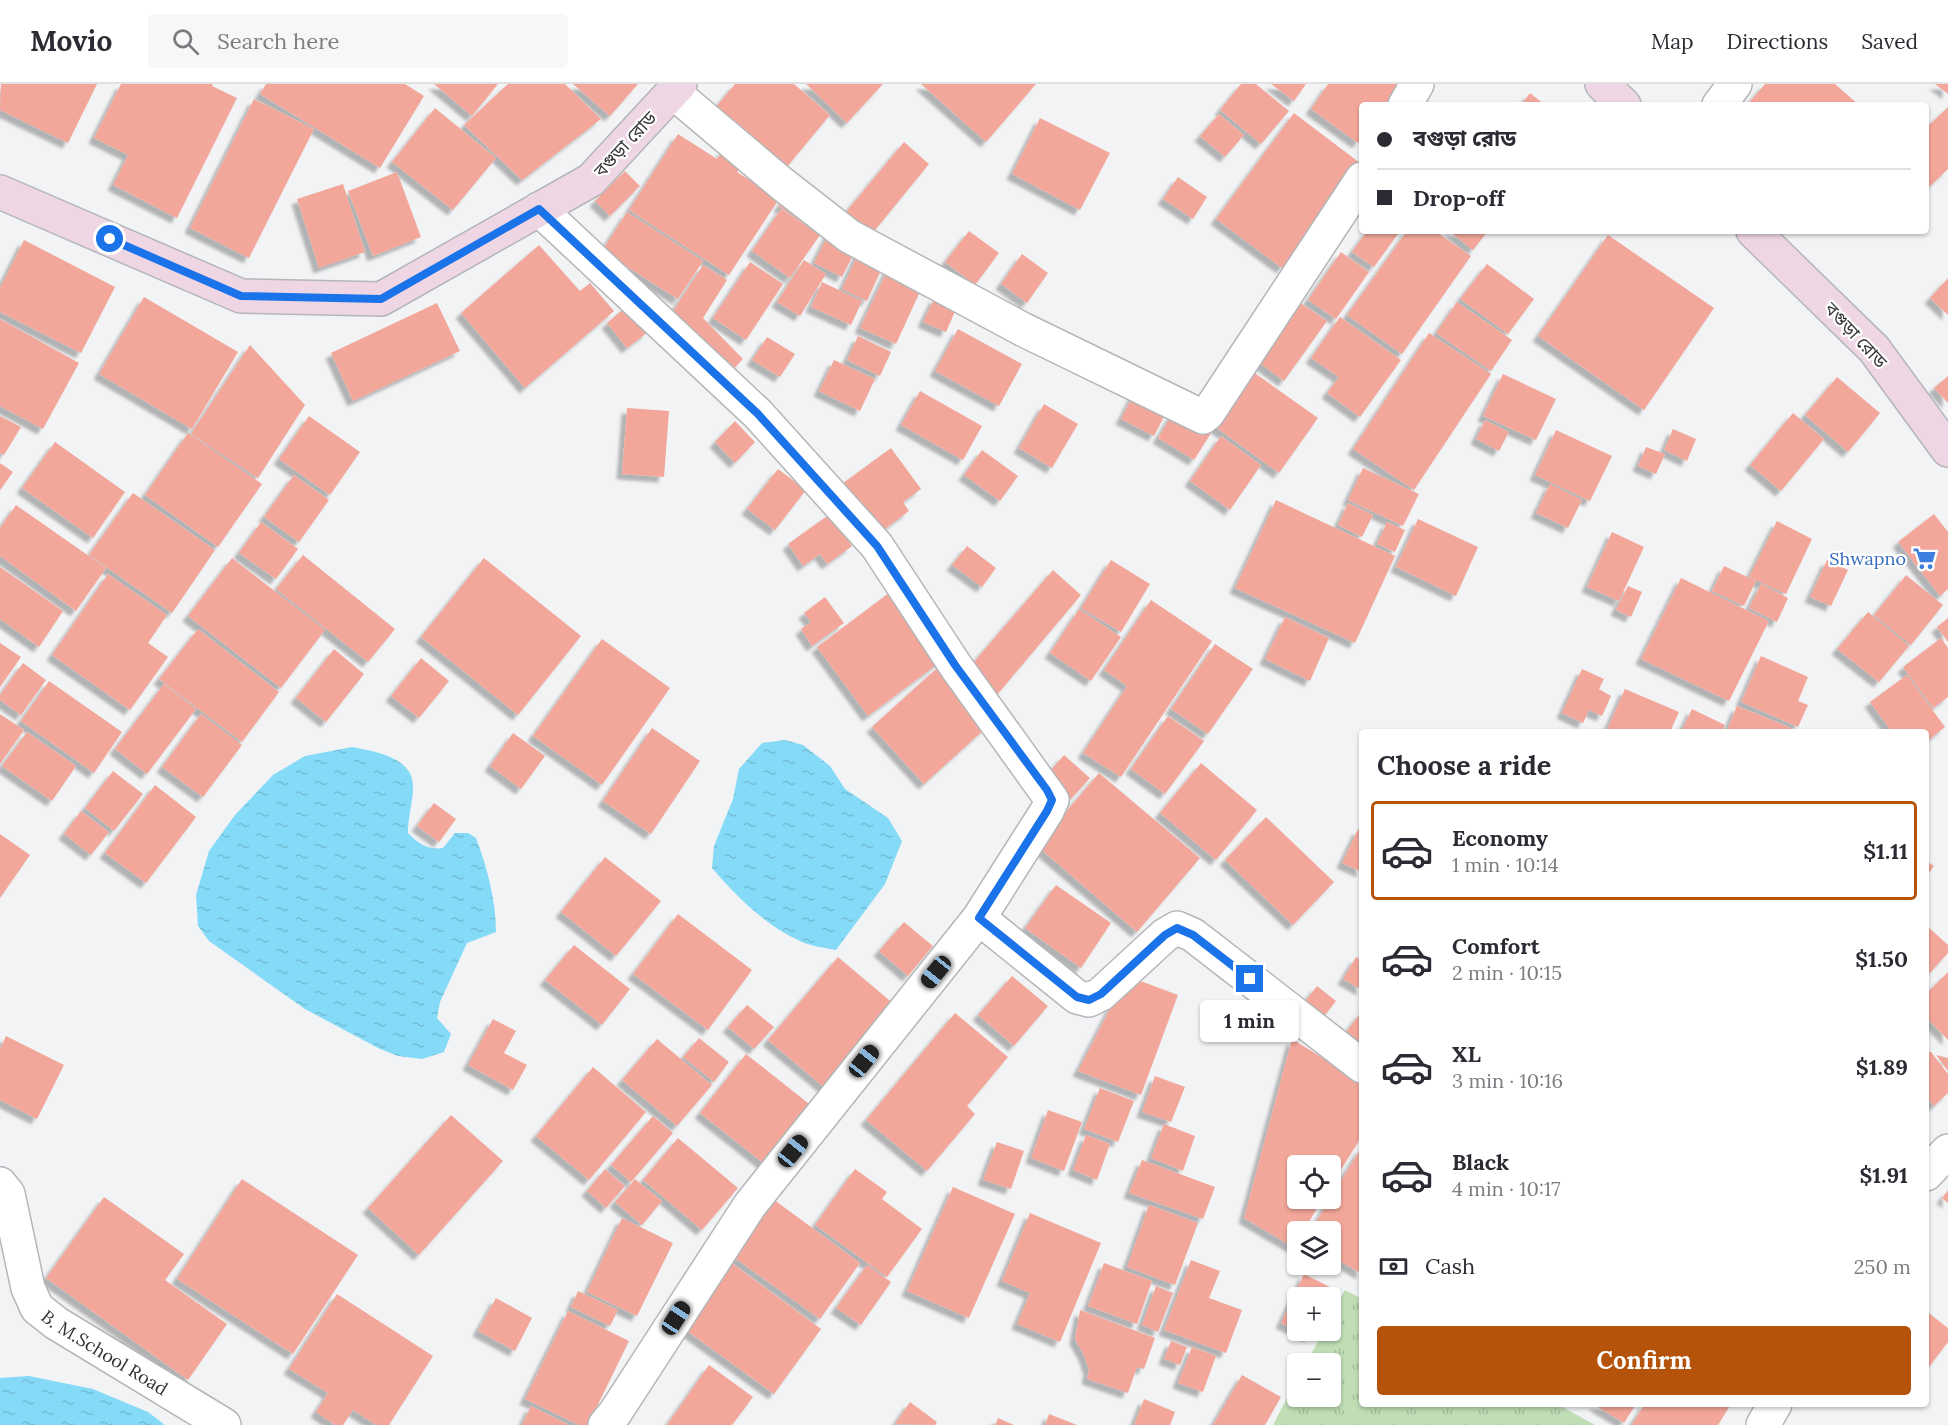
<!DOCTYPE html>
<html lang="en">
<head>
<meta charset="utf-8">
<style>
  body { margin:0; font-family:Lora,"Noto Sans Bengali",serif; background:#f7f7f7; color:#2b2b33; height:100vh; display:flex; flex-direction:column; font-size:22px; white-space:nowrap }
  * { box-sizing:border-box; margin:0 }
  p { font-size:20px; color:#7c7c81 }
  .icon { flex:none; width:33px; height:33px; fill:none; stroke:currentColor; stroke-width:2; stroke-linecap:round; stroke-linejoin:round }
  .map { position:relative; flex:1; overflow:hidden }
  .details { position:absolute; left:1359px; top:645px; width:570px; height:678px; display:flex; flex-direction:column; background:#fff; border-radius:6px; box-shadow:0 2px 4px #0004 }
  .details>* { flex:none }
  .guide { position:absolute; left:1359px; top:18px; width:570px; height:132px; border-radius:6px; box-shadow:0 2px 4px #0004; display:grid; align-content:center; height:132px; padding:0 18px; background:#fff }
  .tools { position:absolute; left:1287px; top:1071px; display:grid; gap:12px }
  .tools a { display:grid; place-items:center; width:54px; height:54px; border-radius:6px; background:#fff; box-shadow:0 2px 4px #0004; font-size:30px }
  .end { position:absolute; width:27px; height:27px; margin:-14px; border:8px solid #1a73e8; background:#fff; box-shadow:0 0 0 3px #fff }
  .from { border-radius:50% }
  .bubble { position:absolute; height:42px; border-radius:6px; background:#fff; box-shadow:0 2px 4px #0004; font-size:20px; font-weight:700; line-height:42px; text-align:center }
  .car { position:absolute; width:18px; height:36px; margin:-18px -9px; border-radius:8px; box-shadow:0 0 4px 2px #0007; background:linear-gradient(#222 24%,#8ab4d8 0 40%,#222 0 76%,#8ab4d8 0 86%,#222 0) }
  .guide b { display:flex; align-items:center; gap:21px; height:57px; font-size:22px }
  .guide b+b { border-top:2px solid #e1e1e2 }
  .guide i { width:15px; height:15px; background:#2b2b33 }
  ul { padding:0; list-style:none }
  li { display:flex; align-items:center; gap:18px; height:99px; margin:0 12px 9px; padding:0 6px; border:3px solid transparent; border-radius:6px }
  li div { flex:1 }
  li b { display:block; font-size:22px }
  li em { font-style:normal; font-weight:700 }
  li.active { border-color:#b45309 }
  li>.icon { width:54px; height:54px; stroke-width:1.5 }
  h2 { padding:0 18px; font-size:27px; line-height:72px }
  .pay { display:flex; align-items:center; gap:15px; height:66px; padding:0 18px; font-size:22px }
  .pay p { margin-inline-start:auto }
  .button { display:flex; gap:12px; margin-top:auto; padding:12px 18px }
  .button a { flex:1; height:69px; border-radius:6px; background:#b45309; color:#fff; font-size:24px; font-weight:700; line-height:69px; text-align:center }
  header { display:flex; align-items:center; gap:36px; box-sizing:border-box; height:84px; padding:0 30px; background:#fff; border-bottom:2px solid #e1e1e2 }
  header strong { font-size:28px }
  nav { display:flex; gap:33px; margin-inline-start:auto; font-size:21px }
  .search { width:420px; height:54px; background:#f7f7f7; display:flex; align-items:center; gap:15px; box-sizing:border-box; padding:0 21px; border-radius:6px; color:#7c7c81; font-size:22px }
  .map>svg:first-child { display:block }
  .grass { fill:url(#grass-tufts) }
  .water { fill:url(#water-ripples) }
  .building { fill:#f3a79a; filter:url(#shadow) }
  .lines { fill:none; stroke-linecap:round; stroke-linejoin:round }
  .minor-casing { stroke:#b4b6b8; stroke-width:36 }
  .tertiary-casing { stroke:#b4b6b8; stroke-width:36 }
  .secondary-casing { stroke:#b4b6b8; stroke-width:36 }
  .minor { stroke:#fff; stroke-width:33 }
  .tertiary { stroke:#fff; stroke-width:33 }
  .secondary { stroke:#eed6e5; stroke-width:33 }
  .route { stroke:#1a73e8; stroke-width:8 }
  .labels { text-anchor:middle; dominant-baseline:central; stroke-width:4.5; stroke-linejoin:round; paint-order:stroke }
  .street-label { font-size:18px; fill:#343435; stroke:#fff }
  .shop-label { font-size:18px; fill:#366cbe; stroke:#fff; text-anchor:end }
</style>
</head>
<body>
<header>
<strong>Movio</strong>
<div class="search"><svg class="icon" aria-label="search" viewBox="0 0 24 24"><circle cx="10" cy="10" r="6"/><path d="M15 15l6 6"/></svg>Search here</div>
<nav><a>Map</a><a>Directions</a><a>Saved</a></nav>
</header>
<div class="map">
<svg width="1948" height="1341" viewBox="0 0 1948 1341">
  <defs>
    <pattern id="grass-tufts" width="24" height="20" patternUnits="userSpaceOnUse" patternTransform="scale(1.5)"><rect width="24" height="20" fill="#c0ddb5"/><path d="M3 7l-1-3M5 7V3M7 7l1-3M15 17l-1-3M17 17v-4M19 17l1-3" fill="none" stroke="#a6be9c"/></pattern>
    <pattern id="water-ripples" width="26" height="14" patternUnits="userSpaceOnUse" patternTransform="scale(1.5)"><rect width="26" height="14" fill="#85dbf7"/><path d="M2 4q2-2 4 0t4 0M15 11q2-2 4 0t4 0" fill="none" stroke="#73bdd4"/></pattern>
    <filter id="shadow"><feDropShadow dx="-5.5" dy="5.5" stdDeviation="1.5" flood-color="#0004"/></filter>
  </defs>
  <rect width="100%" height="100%" fill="#f1f3f5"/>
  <path class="grass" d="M1345,1206L1362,1215V1320H1557L1595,1341H1273L1297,1295L1298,1312H1330V1280L1306,1279L1324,1247L1330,1246L1331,1234Z"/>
  <path class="water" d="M785,656L803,661L830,682L845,705L888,734L902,757L885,800L836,866C825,864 810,862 800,857C765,841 737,813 712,784L714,762L733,715L739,685L762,659Z
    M352,663C373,667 414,673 413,703C413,718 408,732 408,749C419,760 427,766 443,764L455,749H468L476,754C487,783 496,817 496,848L467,859L440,918L437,934L451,950L444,968L422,975L398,972L380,965L305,925L209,857L198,842L196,811L209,767L235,731L273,691L305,672Z
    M29,1292L93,1305L148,1328L165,1341H0V1294Z"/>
  <path class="building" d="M1,0H97L68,59L0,26Z
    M121,0H213L212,2L237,14L177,134L113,101L128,71L94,54Z
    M266,0H405L424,12L380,84L260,10Z
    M434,0H498L472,32Z
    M508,0H565L601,35L522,96L464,41Z
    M573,0H638L610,32Z
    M735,0H794L830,31L781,90L710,30Z
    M806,0H883L847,39Z
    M921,0H1036L986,58Z
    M1241,0H1256L1289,27L1261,60L1220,26Z
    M1271,0H1306L1294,17Z
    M1328,0H1399L1385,21H1362V53L1358,59L1311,25Z
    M1765,0H1835L1859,21H1747Z
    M1935,0H1948V10Z
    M1530,9L1545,21H1521Z
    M254,15L314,45L249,174L190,144Z
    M1948,23V85L1926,106V44Z
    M435,24L496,74L453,126L392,78Z
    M1294,29L1360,79L1282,184L1216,135Z
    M1219,30L1244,51L1225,73L1200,52Z
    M1040,34L1110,69L1080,126L1012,90Z
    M678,50L717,75L724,65L744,78L737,88L779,115L729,191L629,126Z
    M904,58L929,80L867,156L841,134Z
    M625,87L640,102L610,132L595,117Z
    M397,88L421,153L373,172L348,107Z
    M1178,93L1207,113L1193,135L1163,115Z
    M343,100L365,168L319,184L297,115Z
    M789,109L829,138L790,194L752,167L781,125L816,149L779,122Z
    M627,128L703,177L678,215L602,167Z
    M831,145L859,159L842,193L814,179Z
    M969,147L999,169L975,201L945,178Z
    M1367,147H1400L1374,183L1352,168Z
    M1407,147H1435L1471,172L1402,270L1347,231Z
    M1449,147H1488L1473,166Z
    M1608,151L1714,224L1644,326L1538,252Z
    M24,156L115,203L81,269L0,228V204Z
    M539,161L580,207L590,199L614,227L525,304L461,229Z
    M862,161L887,173L867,217L842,205Z
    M1341,168L1369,188L1336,235L1308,216Z
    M1022,170L1048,189L1027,219L1001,200Z
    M804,176L826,190L800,232L777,218Z
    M750,178L783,200L746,256L713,234Z
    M1487,180L1534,215L1508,250L1460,215Z
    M703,181L727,196L703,234L743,275L724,295L668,235Z
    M889,183L924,199L896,260L860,244Z
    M1948,194V231L1930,214Z
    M822,198L862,217L851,241L811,223Z
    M144,213L238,268L192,345L99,290Z
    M935,213L957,223L946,248L923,238Z
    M1299,218L1327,237L1284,297L1257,277Z
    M1457,218L1512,256L1491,287L1436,249Z
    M437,219L460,267L353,317L331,269Z
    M627,222L648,248L627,264L607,239Z
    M1340,233L1401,276L1360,333L1327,309L1339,293L1311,274Z
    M0,235L79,279L43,345L0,322Z
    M958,245L1022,280L999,322L935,287Z
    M1429,249L1491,290L1414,406L1353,365Z
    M858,252L891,268L880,292L847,276Z
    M767,253L795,270L780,293L752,276Z
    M250,261L305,321L258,394L191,350Z
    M834,276L875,295L860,327L819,307Z
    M1249,285L1318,334L1279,389L1210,339Z
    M1503,290L1556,315L1536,356L1483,332Z
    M1948,292V319L1934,304Z
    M1837,293L1880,329L1848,368L1805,331Z
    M1137,304L1170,321L1154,352L1121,335Z
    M920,307L982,342L963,376L901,341Z
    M1044,320L1078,340L1052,384L1019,364Z
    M627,324L669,327L664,393L622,390Z
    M1176,324L1213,346L1194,376L1158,354Z
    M1793,329L1824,355L1781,407L1750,381Z
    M0,332L21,343L4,371L0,369Z
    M309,332L360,368L330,411L279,375Z
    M1485,336L1509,348L1499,367L1476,355Z
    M735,337L755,358L735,379L715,358Z
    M1673,345L1696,355L1687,377L1664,366Z
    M1556,346L1612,372L1590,417L1535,391Z
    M188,349L262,400L218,463L145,411Z
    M1221,352L1261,381L1230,426L1190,397Z
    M55,358L125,408L93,454L22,404Z
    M1646,363L1665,370L1656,390L1638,382Z
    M891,364L921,405L903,418L909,427L878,450L842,400Z
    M982,366L1018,392L1000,417L964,391Z
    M0,379L13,388L0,406Z
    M1363,384L1419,410L1403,442L1348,416Z
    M778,385L806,406L775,446L747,425Z
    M294,391L329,416L299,458L264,433Z
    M1550,400L1582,416L1568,444L1536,429Z
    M133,409L215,466L172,529L89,471Z
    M1276,416L1395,472L1355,559L1235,504Z
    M1348,419L1373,431L1362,453L1338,441Z
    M16,421L106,484L76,527L0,472V444Z
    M830,430L852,462L827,480L820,470L803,482L788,460Z
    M1934,430L1948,448V505L1940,512L1898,458Z
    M1418,435L1478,463L1456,512L1396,483Z
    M1777,437L1812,455L1786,510L1749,493Z
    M261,438L298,465L276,495L239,469Z
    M1387,438L1405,446L1395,468L1377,460Z
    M1612,448L1644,463L1619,517L1587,503Z
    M967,462L996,484L982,503L952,481Z
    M303,471L395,545L368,578L276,505Z
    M232,474L325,546L281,604L188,532Z
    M484,474L581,552L518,631L421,553Z
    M1111,476L1150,500L1121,548L1081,524Z
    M1827,476L1848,486L1831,522L1810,513Z
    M1724,482L1756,497L1744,522L1712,507Z
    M0,483L63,527L39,563L0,535Z
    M1053,486L1081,511L996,612L967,586Z
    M108,490L167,531L148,559L168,573L130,626L52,571Z
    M1906,491L1943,521L1911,561L1874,531Z
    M1681,494L1769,537L1729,617L1641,575Z
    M1761,500L1788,514L1777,538L1749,524Z
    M1628,502L1642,508L1631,533L1616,526Z
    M893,506L944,575L868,632L817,563Z
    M825,513L844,539L812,562L801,545L811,538L804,529Z
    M1151,516L1212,557L1121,693L1083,669L1127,602L1104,586Z
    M1079,525L1121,553L1091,597L1050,569Z
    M1868,528L1909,562L1879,598L1837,565Z
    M1285,533L1329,554L1310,597L1265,575Z
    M1948,534V558L1937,543Z
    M198,545L279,608L242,658L159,595Z
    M1941,554L1948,564V613L1933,624L1903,583Z
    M602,555L670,604L602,701L533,652Z
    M0,559L21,573L0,603Z
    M1215,560L1253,585L1208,650L1171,625Z
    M334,565L364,590L326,638L296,614Z
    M1761,572L1808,593L1798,617L1808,621L1798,643L1741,618Z
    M421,574L449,597L419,634L391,612Z
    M23,579L46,596L21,631L0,616V611Z
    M936,585L987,643L924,700L872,643Z
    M1582,585L1604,595L1599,605L1611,612L1602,632L1589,626L1583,639L1562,629Z
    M1907,591L1945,643L1926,658V648H1892L1870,618Z
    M49,597L122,648L94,689L21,637Z
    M164,600L196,625L147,690L115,665Z
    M1625,605L1679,628L1670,648H1606Z
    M1737,622L1801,648H1726Z
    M1692,625L1725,641L1722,648H1681Z
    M0,630L24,646L0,680Z
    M201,630L242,661L203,713L162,683Z
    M1168,632L1204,657L1165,710L1131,685Z
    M652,644L700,677L651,750L603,717Z
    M27,648L76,682L52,717L2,682Z
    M513,649L545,672L521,705L490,682Z
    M1064,671L1090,694L1071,715L1045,693Z
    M1201,679L1257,726L1216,776L1160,729Z
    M113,687L143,710L114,747L85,724Z
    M1099,689L1200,774L1137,848L1037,762Z
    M155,701L196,733L146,799L105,769Z
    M434,719L456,735L439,758L417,742Z
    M81,727L109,748L91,771L64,750Z
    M1266,733L1334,798L1293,841L1225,776Z
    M1358,745L1362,747V788L1342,779Z
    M0,750L30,771L0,814Z
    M605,773L661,817L616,872L561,828Z
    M1926,777L1934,782L1926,793Z
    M1056,801L1111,839L1081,884L1025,844Z
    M678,830L752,886L708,946L633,890Z
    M904,838L933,862L908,892L879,867Z
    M1926,841L1948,861V869L1926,893Z
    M574,861L630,905L602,941L545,896Z
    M838,873L895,921L825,1004L768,956Z
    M1356,873L1362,877V906L1343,895Z
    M1948,888V956L1926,933V910Z
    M1012,892L1048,922L1014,962L978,931Z
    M1127,892L1178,911L1141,1011L1078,987Z
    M1317,902L1336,917L1318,940L1299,925Z
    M747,921L774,943L754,965L728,943Z
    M1362,927V972L1340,956Z
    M955,929L1008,973L967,1022L975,1030L927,1087L866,1036Z
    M493,935L516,947L504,969L527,981L513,1006L468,981Z
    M6,952L64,981L37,1035L0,1016V965Z
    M699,954L729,978L714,998L683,973Z
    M657,955L712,1001L677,1042L622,996Z
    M1292,955L1362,998V1052L1330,1103V1082H1298V1114H1323L1303,1148H1298V1156L1293,1163L1244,1134Z
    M1926,968H1931L1948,990V1009L1934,1022L1926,1013Z
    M746,970L813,1023L767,1082L700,1029Z
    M1936,971L1948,974V987Z
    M593,983L646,1028L589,1096L536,1052Z
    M1155,992L1185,1003L1171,1038L1142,1028Z
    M1100,1004L1134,1017L1118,1058L1084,1045Z
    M1048,1026L1082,1038L1064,1087L1031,1074Z
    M451,1031L503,1077L419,1171L368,1124Z
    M653,1032L673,1049L631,1098L611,1081Z
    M1164,1040L1195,1052L1183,1087L1151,1074Z
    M1086,1051L1110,1060L1097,1096L1073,1086Z
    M678,1054L738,1104L702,1146L643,1096Z
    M997,1058L1024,1067L1011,1105L983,1096Z
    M1362,1062V1190L1330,1171V1148H1310Z
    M1142,1076L1215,1103L1203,1135L1129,1109Z
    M605,1085L625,1102L606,1124L587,1107Z
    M855,1085L887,1108L882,1115L922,1145L887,1193L815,1141Z
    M242,1095L358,1171L293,1270L177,1195Z
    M635,1095L662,1117L642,1141L615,1118Z
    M953,1103L1015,1130L969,1234L907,1207Z
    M1948,1106V1119L1942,1114Z
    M104,1113L184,1170L165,1196L227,1240L188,1296L46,1194Z
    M773,1115L860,1179L820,1235L732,1172Z
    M1149,1121L1198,1139L1175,1201L1127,1183Z
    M1030,1129L1101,1159L1060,1258L1017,1240L1030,1209L1002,1197Z
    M622,1134L673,1159L637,1232L587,1208Z
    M1191,1176L1220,1187L1209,1214L1242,1226L1226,1269L1164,1246Z
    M1104,1179L1152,1197L1137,1240L1088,1222Z
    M733,1180L821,1245L774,1310L686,1246Z
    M867,1181L891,1198L861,1241L836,1224Z
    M1304,1190L1334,1205L1330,1214H1298V1246H1313L1310,1253L1281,1239Z
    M1156,1202L1173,1209L1158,1248L1142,1241Z
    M578,1207L618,1226L610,1242L571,1223Z
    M337,1210L433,1272L389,1341H376L353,1326L343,1341H335L316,1328L328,1309L289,1285Z
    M496,1214L532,1234L515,1267L478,1247Z
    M1080,1226L1155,1254L1144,1285L1137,1283L1128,1309L1087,1295L1089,1286L1084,1271L1075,1255Z
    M568,1227L629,1257L588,1341H579L525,1315Z
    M1926,1227L1948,1244V1258L1926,1287Z
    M1171,1257L1187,1263L1180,1281L1164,1275Z
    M1192,1263L1216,1272L1203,1308L1178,1299Z
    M709,1281L753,1313L732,1341H667Z
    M1242,1291L1281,1313L1265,1341H1213Z
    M1144,1315L1175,1328L1170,1341H1134Z
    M910,1318L937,1338L935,1341L895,1340Z
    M1593,1320H1636L1624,1339Z
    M1645,1320H1731L1718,1341H1634L1632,1340Z
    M531,1322L569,1341H522Z
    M1049,1330L1077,1341H1045Z
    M998,1334L1014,1341H995Z"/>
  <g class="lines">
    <defs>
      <g id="minor">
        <path d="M673,8L781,99L849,152L1022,245L1203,333L1208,329L1362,95"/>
        <path d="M1405,21L1417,0"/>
        <path d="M1719,21L1735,0"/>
        <path d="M539,125L758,330L877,462L955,581L1052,716L1047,727L979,834L750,1121L615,1329L605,1341"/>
        <path d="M979,834L1077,913L1089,916L1101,910L1165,851L1177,844L1193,851L1362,982"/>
        <path id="s1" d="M0,1100L8,1110L28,1204L37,1224L56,1239L224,1341"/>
      </g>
      <path id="tertiary" d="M1926,1090L1948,1067
        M1763,1341L1775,1320"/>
      <path id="secondary" d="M1602,0L1624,21
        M0,108L241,212L381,215L591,96L680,0
        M1753,147L1874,265L1948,366"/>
    </defs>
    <use href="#minor" class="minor-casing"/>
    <use href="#tertiary" class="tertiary-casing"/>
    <use href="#secondary" class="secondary-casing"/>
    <use href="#minor" class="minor"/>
    <use href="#tertiary" class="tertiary"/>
    <use href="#secondary" class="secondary"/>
  </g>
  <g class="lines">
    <path class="route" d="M110,155L241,212L381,215L539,125L758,330L877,462L955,581L1047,706L1052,716L1047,727L979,834L1077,913L1089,916L1101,910L1165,851L1177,844L1193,851L1250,895"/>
  </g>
  <defs>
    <symbol id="supermarket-bare" viewBox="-9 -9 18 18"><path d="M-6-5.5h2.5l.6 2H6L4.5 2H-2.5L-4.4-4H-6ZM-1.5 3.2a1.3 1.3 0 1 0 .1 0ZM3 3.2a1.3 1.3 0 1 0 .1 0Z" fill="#3f7fe0" stroke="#fff" stroke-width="2.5" paint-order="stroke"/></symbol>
  </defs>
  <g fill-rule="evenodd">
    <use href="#supermarket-bare" x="1908" y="458" width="33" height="33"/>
  </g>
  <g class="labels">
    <g class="street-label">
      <text transform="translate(625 60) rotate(-47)">বগুড়া রোড</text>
      <text transform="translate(1856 251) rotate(47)">বগুড়া রোড</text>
      <text stroke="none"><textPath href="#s1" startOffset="212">B. M.School Road</textPath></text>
    </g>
    <g class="shop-label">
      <text x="1906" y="474">Shwapno</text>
    </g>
  </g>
</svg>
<div class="tools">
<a><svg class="icon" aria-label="locate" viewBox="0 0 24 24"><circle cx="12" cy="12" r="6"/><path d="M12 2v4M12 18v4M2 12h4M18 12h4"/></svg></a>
<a><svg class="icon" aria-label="layers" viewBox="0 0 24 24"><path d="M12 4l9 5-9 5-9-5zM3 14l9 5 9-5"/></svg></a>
<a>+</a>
<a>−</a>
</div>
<i class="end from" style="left:110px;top:155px"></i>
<i class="end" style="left:1250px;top:895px"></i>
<div class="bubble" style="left:1200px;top:916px;width:99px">1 min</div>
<i class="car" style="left:936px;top:888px;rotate:219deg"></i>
<i class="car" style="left:864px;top:977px;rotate:39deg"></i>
<i class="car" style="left:793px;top:1067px;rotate:39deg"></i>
<i class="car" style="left:676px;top:1234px;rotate:33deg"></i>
<div class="guide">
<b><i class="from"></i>বগুড়া রোড</b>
<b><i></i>Drop-off</b>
</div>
<section class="details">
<h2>Choose a ride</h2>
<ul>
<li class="active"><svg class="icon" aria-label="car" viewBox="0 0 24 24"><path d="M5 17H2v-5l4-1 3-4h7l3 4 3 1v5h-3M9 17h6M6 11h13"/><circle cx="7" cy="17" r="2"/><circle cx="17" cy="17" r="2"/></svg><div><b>Economy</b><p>1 min · 10:14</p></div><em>$1.11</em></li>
<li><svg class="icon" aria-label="car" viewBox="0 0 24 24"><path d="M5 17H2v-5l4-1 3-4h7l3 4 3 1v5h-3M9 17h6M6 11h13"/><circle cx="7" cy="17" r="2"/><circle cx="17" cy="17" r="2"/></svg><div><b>Comfort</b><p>2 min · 10:15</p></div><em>$1.50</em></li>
<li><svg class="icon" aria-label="car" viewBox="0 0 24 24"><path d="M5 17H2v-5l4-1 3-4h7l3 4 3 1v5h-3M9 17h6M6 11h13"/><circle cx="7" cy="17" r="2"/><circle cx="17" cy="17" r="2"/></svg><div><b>XL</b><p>3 min · 10:16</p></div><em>$1.89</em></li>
<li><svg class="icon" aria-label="car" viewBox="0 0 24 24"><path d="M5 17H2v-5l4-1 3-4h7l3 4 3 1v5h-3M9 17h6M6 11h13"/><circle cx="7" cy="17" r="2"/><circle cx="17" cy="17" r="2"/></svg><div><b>Black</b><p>4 min · 10:17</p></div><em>$1.91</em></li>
</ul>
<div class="pay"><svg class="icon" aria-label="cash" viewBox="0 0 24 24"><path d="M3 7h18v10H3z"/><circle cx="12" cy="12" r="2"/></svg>Cash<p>250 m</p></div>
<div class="button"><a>Confirm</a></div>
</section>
</div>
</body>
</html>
